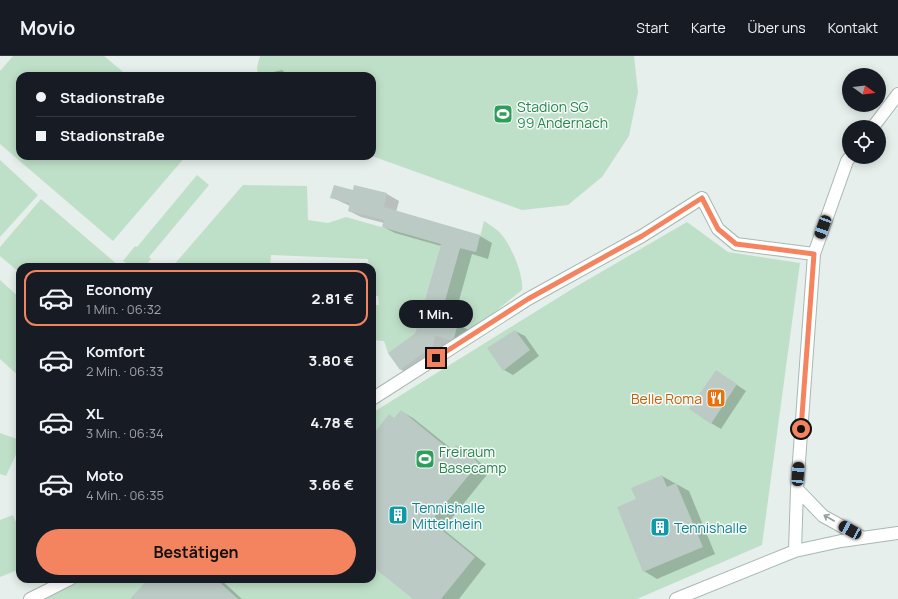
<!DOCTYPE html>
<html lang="de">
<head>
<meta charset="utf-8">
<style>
  body { margin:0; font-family:Manrope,sans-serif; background:#20242c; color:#f1f3f6; height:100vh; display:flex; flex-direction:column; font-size:15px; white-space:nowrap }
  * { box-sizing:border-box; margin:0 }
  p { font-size:13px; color:#9ea1a6 }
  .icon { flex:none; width:22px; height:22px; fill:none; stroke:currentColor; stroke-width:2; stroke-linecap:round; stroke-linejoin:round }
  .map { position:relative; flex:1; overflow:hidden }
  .drawer { position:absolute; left:16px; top:207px; width:360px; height:320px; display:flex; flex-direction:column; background:#171b24; border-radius:12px; box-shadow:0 2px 10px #0003 }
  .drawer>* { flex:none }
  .guide { position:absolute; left:16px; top:16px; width:360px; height:88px; border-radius:12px; box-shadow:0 2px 10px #0003; display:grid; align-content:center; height:88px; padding:0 20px; background:#171b24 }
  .needle { width:26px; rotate:105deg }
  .fabs { position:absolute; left:842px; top:12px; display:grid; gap:8px }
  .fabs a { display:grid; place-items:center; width:44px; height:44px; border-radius:50%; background:#171b24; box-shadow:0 2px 10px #0003; font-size:20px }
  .end { position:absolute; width:18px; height:18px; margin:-9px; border:5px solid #f4845f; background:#111; box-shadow:0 0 0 2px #111 }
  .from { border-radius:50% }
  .bubble { position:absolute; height:28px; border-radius:14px; background:#171b24; box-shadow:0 2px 10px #0003; font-size:13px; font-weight:700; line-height:28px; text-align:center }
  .car { position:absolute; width:12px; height:24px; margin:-12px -6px; border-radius:5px; box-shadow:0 0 3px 1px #0007; background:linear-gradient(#222 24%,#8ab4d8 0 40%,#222 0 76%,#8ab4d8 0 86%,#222 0) }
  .guide b { display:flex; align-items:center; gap:14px; height:38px; font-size:15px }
  .guide b+b { border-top:1px solid #363941 }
  .guide i { width:10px; height:10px; background:#f1f3f6 }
  ul { padding:7px 0 0; list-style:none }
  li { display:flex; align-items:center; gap:12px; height:56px; margin:0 8px 6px; padding:0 12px; border:2px solid transparent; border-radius:12px }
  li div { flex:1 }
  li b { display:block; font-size:15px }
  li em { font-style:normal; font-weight:700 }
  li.current { border-color:#f4845f }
  li>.icon { width:36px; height:36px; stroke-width:1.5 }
  .primary-button { display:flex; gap:8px; margin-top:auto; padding:8px 20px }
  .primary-button a { flex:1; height:46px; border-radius:24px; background:#f4845f; color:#111; font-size:16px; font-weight:700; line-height:46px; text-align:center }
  header { display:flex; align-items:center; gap:24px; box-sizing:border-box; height:56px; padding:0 20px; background:#171b24; border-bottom:1px solid #363941 }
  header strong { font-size:19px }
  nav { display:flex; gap:22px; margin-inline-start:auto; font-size:14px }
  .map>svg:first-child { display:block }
  .green { fill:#bfe0c8 }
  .shadow { fill:#0003 }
  .building { fill:#bbcac4 }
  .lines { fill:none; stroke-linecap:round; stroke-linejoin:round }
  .minor-casing { stroke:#a8b8b2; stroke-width:14 }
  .minor { stroke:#fff; stroke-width:12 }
  .oneway { stroke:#92a09c }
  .route { stroke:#f4845f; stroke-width:5 }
  .labels { text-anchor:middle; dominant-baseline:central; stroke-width:3; stroke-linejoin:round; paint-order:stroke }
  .leisure-label { font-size:14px; fill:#27864d; stroke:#f7fbf9; text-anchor:start }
  .food-label { font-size:14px; fill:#c56008; stroke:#f7fbf9; text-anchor:end }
  .culture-label { font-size:14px; fill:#0d838f; stroke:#f7fbf9; text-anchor:start }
</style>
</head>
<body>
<header>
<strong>Movio</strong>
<nav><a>Start</a><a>Karte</a><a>Über uns</a><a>Kontakt</a></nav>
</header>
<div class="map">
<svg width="898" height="543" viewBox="0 0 898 543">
  <rect width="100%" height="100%" fill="#e6efeb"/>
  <path class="green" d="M13,0H104L128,20H20V100H186L113,185L0,88V15Z
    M260,0H634L638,36L629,80L602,121L568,149L522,154L372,100V20H258L257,11Z
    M0,104L38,139L0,181Z
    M197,119L209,129L149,201L151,203L145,211H131L123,205L135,190L137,191Z
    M243,129L307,130L308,164L328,167L346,161L441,188L415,277L388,297L384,285L372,284V249H379L378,240H372V211H369L368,203L271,199L270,211H172Z
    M41,143L119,210L118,211H20V217L0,200V191Z
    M484,165C490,169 497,173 502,179C511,190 524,219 522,234L485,264L453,285L458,267L440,262L460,192L476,196Z
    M687,166L728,196L800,207L762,489L637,543H39L80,523H372V357L577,230Z
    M0,224L20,242V321L0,303Z
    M0,377L20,384L19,392L6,420L0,418Z
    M13,459L20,476V513L0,521V464Z"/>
  <path class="shadow" d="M282,14L289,20H260V19Z
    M355,130L387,138L399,145L396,156L480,180L492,187L488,203L472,198L453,266L469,274L462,290L447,286L444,297L412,320L400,313L416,278L441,190L395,177L383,171L384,167L361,161L349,155L350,150L331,141L354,135Z
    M515,275L525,280L539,300L513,319L504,314Z
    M725,321L746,335L721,373L711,367Z
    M401,355L413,362L453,394L457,390L469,397L490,415L443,473L486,508L459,543H415L372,509V381L395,363Z
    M662,420L689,435L715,498L657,523L644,515L637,444Z
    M149,523H220L242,543H133Z"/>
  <path class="building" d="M334,129L353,134L354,129L387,137L384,151L480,179L476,196L460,192L440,262L458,267L454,282L450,284L435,280L433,290L400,314L388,297L415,277L441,188L382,171L384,164L348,155L350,147L330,142Z
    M515,274L530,294L503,315L487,292Z
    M716,314L737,328L711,368L689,353Z
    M401,354L451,395L456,389L479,407L431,465L475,501L441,543H413L372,510V380L389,358L394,362Z
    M662,419L667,431L676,427L703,491L643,516L617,451L636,443L631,432Z
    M148,523H216L238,543H130Z"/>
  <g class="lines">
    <defs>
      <path id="minor" d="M873,71L898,38
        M372,343L528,243L642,180L702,142L718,173L736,188L814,198
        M797,433L823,460L863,482
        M795,495L797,433L814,198L847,105L850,101
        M30,543L70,523
        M676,543L795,495L841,485L898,477"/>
    </defs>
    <use href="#minor" class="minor-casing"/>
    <use href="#minor" class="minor"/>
  </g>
  <defs><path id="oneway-shaft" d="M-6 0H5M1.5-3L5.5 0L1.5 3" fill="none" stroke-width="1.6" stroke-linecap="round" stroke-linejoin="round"/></defs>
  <use class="oneway" href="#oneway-shaft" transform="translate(829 462) rotate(-150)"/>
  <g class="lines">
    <path class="route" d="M436,302L528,243L642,180L702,142L718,173L736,188L814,198L801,373"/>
  </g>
  <defs>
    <symbol id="stadium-square" viewBox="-11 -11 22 22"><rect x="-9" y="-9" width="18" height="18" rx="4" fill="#2e9e5b" stroke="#f7fbf9"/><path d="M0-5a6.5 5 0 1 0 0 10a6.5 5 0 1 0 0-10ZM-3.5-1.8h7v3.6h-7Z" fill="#fff"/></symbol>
    <symbol id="restaurant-square" viewBox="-11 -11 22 22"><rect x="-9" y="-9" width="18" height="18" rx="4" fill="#e8710a" stroke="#f7fbf9"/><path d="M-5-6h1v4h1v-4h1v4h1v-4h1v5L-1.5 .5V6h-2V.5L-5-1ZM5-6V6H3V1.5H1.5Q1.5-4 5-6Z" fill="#fff"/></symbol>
    <symbol id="building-square" viewBox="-11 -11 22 22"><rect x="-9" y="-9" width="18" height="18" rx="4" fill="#0f9aa8" stroke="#f7fbf9"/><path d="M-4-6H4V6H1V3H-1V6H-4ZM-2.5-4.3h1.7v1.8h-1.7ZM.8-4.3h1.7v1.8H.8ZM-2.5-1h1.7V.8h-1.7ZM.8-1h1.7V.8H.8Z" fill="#fff"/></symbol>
  </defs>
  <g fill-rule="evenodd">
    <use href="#stadium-square" x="492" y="47" width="22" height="22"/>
    <use href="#restaurant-square" x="705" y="331" width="22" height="22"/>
    <use href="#stadium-square" x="414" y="392" width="22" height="22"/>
    <use href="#building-square" x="387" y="448" width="22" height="22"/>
    <use href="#building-square" x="649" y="460" width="22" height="22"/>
  </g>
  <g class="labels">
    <g class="leisure-label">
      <text x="517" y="50">Stadion SG<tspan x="517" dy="16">99 Andernach</tspan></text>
      <text x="439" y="395">Freiraum<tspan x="439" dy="16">Basecamp</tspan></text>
    </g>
    <g class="food-label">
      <text x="702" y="342">Belle Roma</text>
    </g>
    <g class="culture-label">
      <text x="412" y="451">Tennishalle<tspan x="412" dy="16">Mittelrhein</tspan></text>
      <text x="674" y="471">Tennishalle</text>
    </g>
  </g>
</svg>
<div class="fabs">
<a><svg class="needle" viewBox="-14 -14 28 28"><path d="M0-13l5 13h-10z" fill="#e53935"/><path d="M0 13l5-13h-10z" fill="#9ea1a6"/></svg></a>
<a><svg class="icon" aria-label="locate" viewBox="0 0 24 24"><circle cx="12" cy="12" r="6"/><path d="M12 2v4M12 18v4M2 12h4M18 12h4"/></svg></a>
</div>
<i class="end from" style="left:801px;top:373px"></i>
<i class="end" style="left:436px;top:302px"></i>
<div class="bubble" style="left:399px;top:244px;width:74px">1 Min.</div>
<i class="car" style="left:823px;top:171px;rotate:200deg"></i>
<i class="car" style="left:798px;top:418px;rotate:4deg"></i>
<i class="car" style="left:850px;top:474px;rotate:299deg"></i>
<div class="guide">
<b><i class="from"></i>Stadionstraße</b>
<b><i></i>Stadionstraße</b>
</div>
<section class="drawer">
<ul>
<li class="current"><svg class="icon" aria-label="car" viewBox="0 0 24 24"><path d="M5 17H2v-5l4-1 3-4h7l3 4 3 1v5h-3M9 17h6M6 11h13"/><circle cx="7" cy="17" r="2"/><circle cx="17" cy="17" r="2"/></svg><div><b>Economy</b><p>1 Min. · 06:32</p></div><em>2.81 €</em></li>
<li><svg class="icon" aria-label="car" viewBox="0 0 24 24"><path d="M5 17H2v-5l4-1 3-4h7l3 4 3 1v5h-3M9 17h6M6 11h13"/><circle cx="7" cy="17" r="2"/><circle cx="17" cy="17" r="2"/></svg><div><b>Komfort</b><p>2 Min. · 06:33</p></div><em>3.80 €</em></li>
<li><svg class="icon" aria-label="car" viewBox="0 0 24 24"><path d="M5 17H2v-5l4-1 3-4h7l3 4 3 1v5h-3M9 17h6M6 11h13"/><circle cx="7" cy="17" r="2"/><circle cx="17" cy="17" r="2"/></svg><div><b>XL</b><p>3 Min. · 06:34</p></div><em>4.78 €</em></li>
<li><svg class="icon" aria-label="car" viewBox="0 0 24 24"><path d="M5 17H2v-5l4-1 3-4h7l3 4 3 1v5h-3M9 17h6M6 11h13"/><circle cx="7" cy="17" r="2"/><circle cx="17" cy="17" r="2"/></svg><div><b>Moto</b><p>4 Min. · 06:35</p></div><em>3.66 €</em></li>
</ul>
<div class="primary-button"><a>Bestätigen</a></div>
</section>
</div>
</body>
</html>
